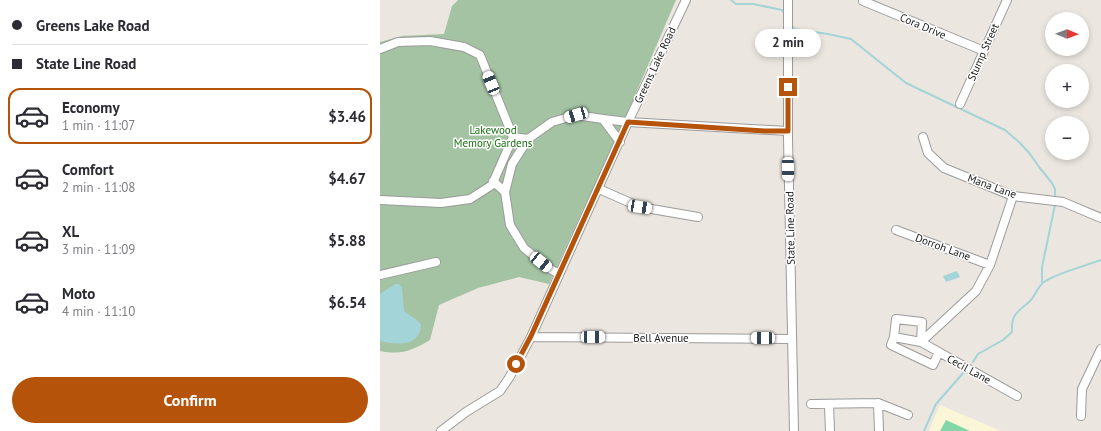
<!DOCTYPE html>
<html lang="en">
<head>
<meta charset="utf-8">
<style>
  body { margin:0; font-family:"PT Sans",sans-serif; background:#f2f2f3; color:#2b2b33; height:100vh; display:flex; flex-direction:column; font-size:15px; white-space:nowrap }
  * { box-sizing:border-box; margin:0 }
  p { font-size:13px; color:#7c7c81 }
  .icon { flex:none; width:22px; height:22px; fill:none; stroke:currentColor; stroke-width:2; stroke-linecap:round; stroke-linejoin:round }
  .map { position:relative; flex:1; overflow:hidden }
  .side { display:flex; flex-direction:column; background:#fff; width:380px }
  .side>* { flex:none }
  .hud { display:grid; align-content:center; height:88px; padding:0 12px; background:#fff }
  .needle { width:26px; rotate:91deg }
  .fabs { position:absolute; left:665px; top:12px; display:grid; gap:8px }
  .fabs a { display:grid; place-items:center; width:44px; height:44px; border-radius:50%; background:#fff; box-shadow:0 2px 6px #0003; font-size:20px }
  .end { position:absolute; width:18px; height:18px; margin:-9px; border:5px solid #b45309; background:#fff; box-shadow:0 0 0 2px #fff }
  .from { border-radius:50% }
  .bubble { position:absolute; height:28px; border-radius:14px; background:#fff; box-shadow:0 2px 6px #0003; font-size:13px; font-weight:800; line-height:28px; text-align:center }
  .car { position:absolute; width:12px; height:24px; margin:-12px -6px; border-radius:5px; box-shadow:0 0 3px 1px #0007; background:linear-gradient(#fff 24%,#345 0 40%,#fff 0 76%,#345 0 86%,#fff 0) }
  .hud b { display:flex; align-items:center; gap:14px; height:38px; font-size:15px }
  .hud b+b { border-top:1px solid #e1e1e2 }
  .hud i { width:10px; height:10px; background:#2b2b33 }
  ul { padding:0; list-style:none }
  li { display:flex; align-items:center; gap:12px; height:56px; margin:0 8px 6px; padding:0 4px; border:2px solid transparent; border-radius:12px }
  li div { flex:1 }
  li b { display:block; font-size:15px }
  li em { font-style:normal; font-weight:800 }
  li.selected { border-color:#b45309 }
  li>.icon { width:36px; height:36px; stroke-width:1.5 }
  .primary-button { display:flex; gap:8px; margin-top:auto; padding:8px 12px }
  .primary-button a { flex:1; height:46px; border-radius:24px; background:#b45309; color:#fff; font-size:16px; font-weight:800; line-height:46px; text-align:center }
  main { display:flex; flex:1; min-height:0 }
  .map>svg:first-child { display:block }
  .education { fill:#fcf6d8 }
  .cemetery { fill:#a3c3a3 }
  .pitch { fill:#82d7a8 }
  .water { fill:#a3d4d7 }
  .lines { fill:none; stroke-linecap:round; stroke-linejoin:round }
  .stream { stroke:#a3d4d7; stroke-width:2 }
  .minor-casing { stroke:#9b9b9b; stroke-width:10 }
  .minor { stroke:#fff; stroke-width:8 }
  .route { stroke:#b45309; stroke-width:5 }
  .labels { text-anchor:middle; dominant-baseline:central; stroke-width:3; stroke-linejoin:round; paint-order:stroke }
  .street-label { font-size:11px; fill:#1a1a1a; stroke:#fff }
  .park-label { font-size:11px; fill:#196f12; stroke:#fff }
</style>
</head>
<body>
<main>
<section class="side">
<div class="hud">
<b><i class="from"></i>Greens Lake Road</b>
<b><i></i>State Line Road</b>
</div>
<ul>
<li class="selected"><svg class="icon" aria-label="car" viewBox="0 0 24 24"><path d="M5 17H2v-5l4-1 3-4h7l3 4 3 1v5h-3M9 17h6M6 11h13"/><circle cx="7" cy="17" r="2"/><circle cx="17" cy="17" r="2"/></svg><div><b>Economy</b><p>1 min · 11:07</p></div><em>$3.46</em></li>
<li><svg class="icon" aria-label="car" viewBox="0 0 24 24"><path d="M5 17H2v-5l4-1 3-4h7l3 4 3 1v5h-3M9 17h6M6 11h13"/><circle cx="7" cy="17" r="2"/><circle cx="17" cy="17" r="2"/></svg><div><b>Comfort</b><p>2 min · 11:08</p></div><em>$4.67</em></li>
<li><svg class="icon" aria-label="car" viewBox="0 0 24 24"><path d="M5 17H2v-5l4-1 3-4h7l3 4 3 1v5h-3M9 17h6M6 11h13"/><circle cx="7" cy="17" r="2"/><circle cx="17" cy="17" r="2"/></svg><div><b>XL</b><p>3 min · 11:09</p></div><em>$5.88</em></li>
<li><svg class="icon" aria-label="car" viewBox="0 0 24 24"><path d="M5 17H2v-5l4-1 3-4h7l3 4 3 1v5h-3M9 17h6M6 11h13"/><circle cx="7" cy="17" r="2"/><circle cx="17" cy="17" r="2"/></svg><div><b>Moto</b><p>4 min · 11:10</p></div><em>$6.54</em></li>
</ul>
<div class="primary-button"><a>Confirm</a></div>
</section>
<div class="map">
<svg width="721" height="431" viewBox="0 0 721 431">
  <rect width="100%" height="100%" fill="#ece6e0"/>
  <path class="education" d="M560,405L621,431H549Z"/>
  <path class="cemetery" d="M78,0H296L247,114L169,284L139,277L98,288L59,305L50,340C31,351 22,355 0,351V42L22,36L64,34L72,6Z"/>
  <path class="pitch" d="M566,420L590,431H560Z"/>
  <path class="water" d="M577,271L580,277L566,282L563,276Z
    M15,284H19L22,287L24,311L38,321L41,325C40,347 16,345 0,341V294Z"/>
  <g class="lines">
    <path class="stream" d="M351,0L356,4H373L402,10L404,13
      M413,27L414,29L448,34L471,39L526,83L625,130L640,143L650,154L659,167L672,183L675,189V195
      M662,283V267L675,205
      M593,362L598,354L623,340L632,332C631,315 637,312 649,302C655,297 657,287 664,282C677,273 705,266 721,260
      M544,431L556,404L584,372"/>
    <defs>
      <path id="minor" d="M408,0V138L414,431
        M483,1L604,51
        M0,49L18,42L50,41L84,47L100,55L133,137L112,185L90,199L61,203L0,200
        M580,104L627,0
        M223,119L248,122L408,131
        M133,137L148,139L172,122L196,115L223,119L240,142
        M543,137L548,153L564,168L633,196L683,202L721,218
        M113,181L125,192L130,225L144,248L170,269L179,274
        M219,189L260,207L318,217
        M125,192L132,164L148,139
        M516,230L610,265
        M0,275L56,262
        M151,337L411,339
        M514,337L541,342L637,396
        M541,342L596,291L610,265L633,196
        M541,342L542,322L516,319L514,337L511,345L553,365L559,352
        M498,403L499,431
        M431,404L498,403L528,415
        M449,405L450,431
        M701,416L702,389L721,349
        M61,431L86,412L120,391L129,378L151,337L248,122L306,0"/>
    </defs>
    <use href="#minor" class="minor-casing"/>
    <use href="#minor" class="minor"/>
  </g>
  <g class="lines">
    <path class="route" d="M136,364L151,336L248,122L384,131H408V87"/>
  </g>
  <g class="labels">
    <g class="street-label">
      <text transform="translate(543 26) rotate(23)">Cora Drive</text>
      <text transform="translate(603 52) rotate(-66)">Stump Street</text>
      <text transform="translate(275 65) rotate(-65)">Greens Lake Road</text>
      <text transform="translate(612 186) rotate(20)">Mana Lane</text>
      <text transform="translate(410 228) rotate(-91)">State Line Road</text>
      <text transform="translate(563 247) rotate(20)">Dorroh Lane</text>
      <text x="281" y="338">Bell Avenue</text>
      <text transform="translate(589 369) rotate(29)">Cecil Lane</text>
    </g>
    <g class="park-label">
      <text x="113" y="130">Lakewood<tspan x="113" dy="13">Memory Gardens</tspan></text>
    </g>
  </g>
</svg>
<div class="fabs">
<a><svg class="needle" viewBox="-14 -14 28 28"><path d="M0-13l5 13h-10z" fill="#e53935"/><path d="M0 13l5-13h-10z" fill="#7c7c81"/></svg></a>
<a>+</a>
<a>−</a>
</div>
<i class="end from" style="left:136px;top:364px"></i>
<i class="end" style="left:408px;top:87px"></i>
<div class="bubble" style="left:375px;top:29px;width:66px">2 min</div>
<i class="car" style="left:111px;top:83px;rotate:338deg"></i>
<i class="car" style="left:196px;top:115px;rotate:254deg"></i>
<i class="car" style="left:408px;top:169px;rotate:179deg"></i>
<i class="car" style="left:260px;top:207px;rotate:99deg"></i>
<i class="car" style="left:161px;top:262px;rotate:129deg"></i>
<i class="car" style="left:213px;top:337px;rotate:90deg"></i>
<i class="car" style="left:383px;top:338px;rotate:271deg"></i>
</div>
</main>
</body>
</html>
